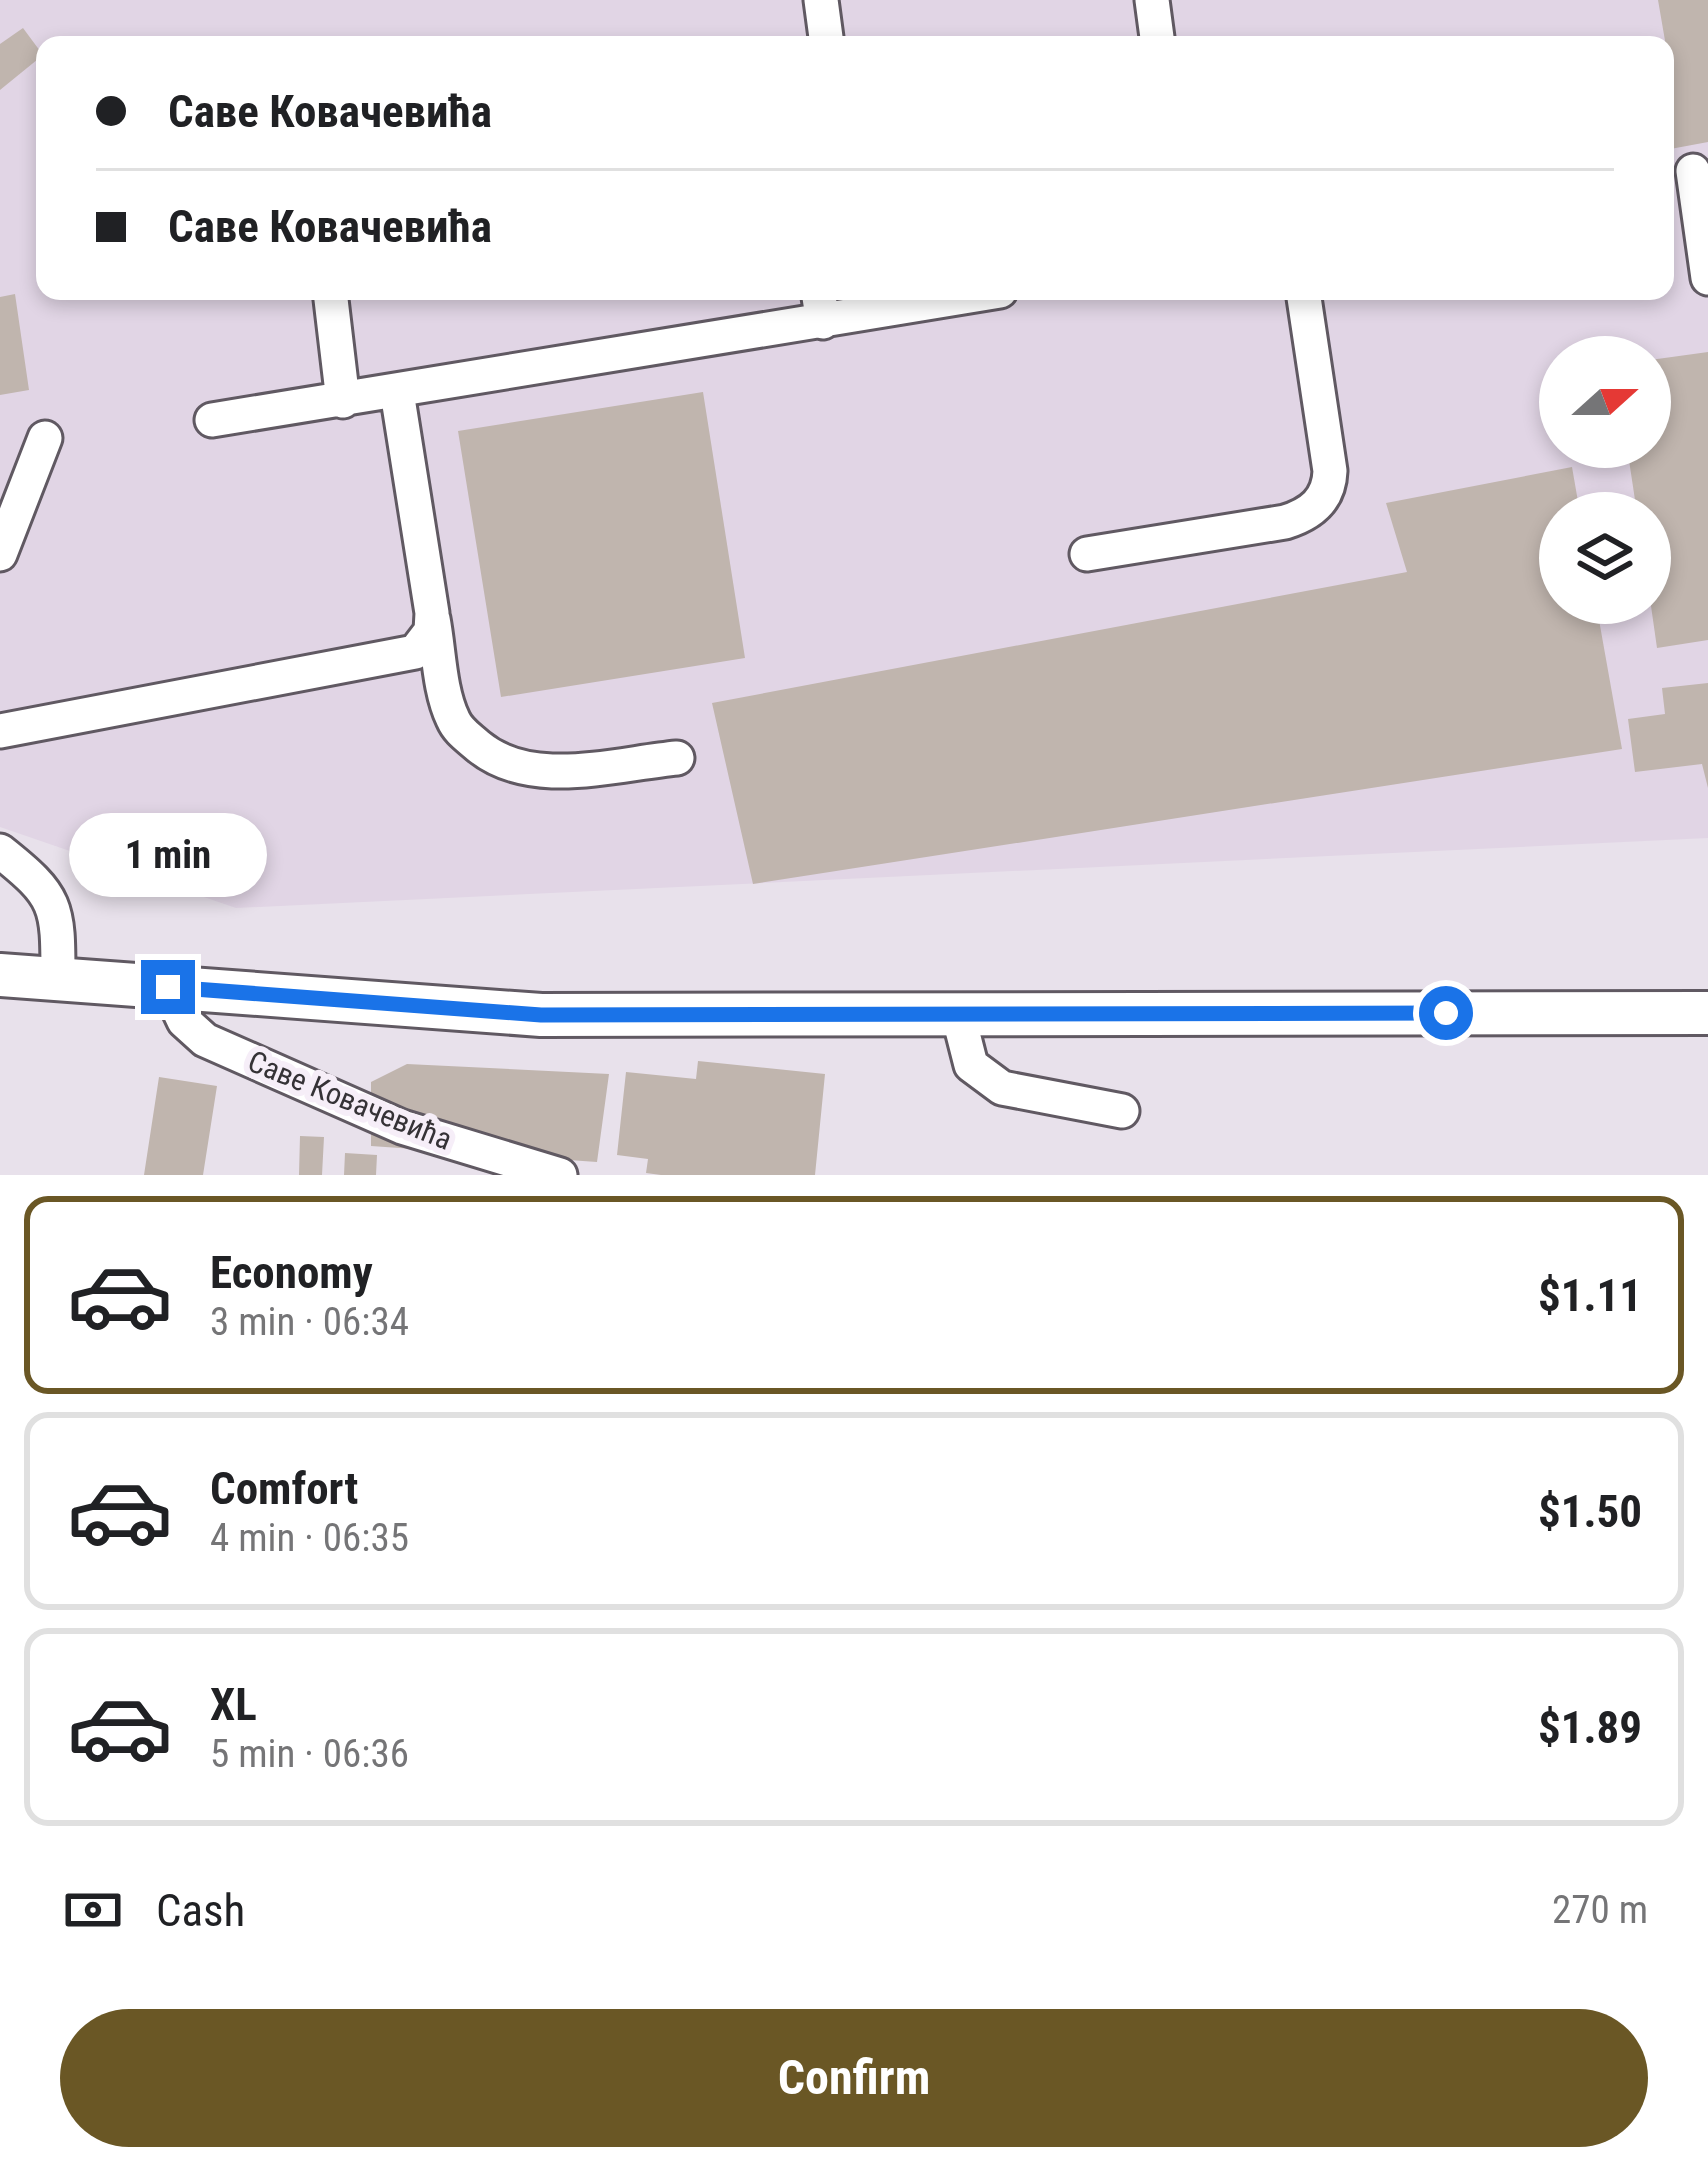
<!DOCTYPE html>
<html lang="en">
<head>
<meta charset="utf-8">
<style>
  body { margin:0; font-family:"Roboto Condensed",sans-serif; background:#f6f6f6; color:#202124; height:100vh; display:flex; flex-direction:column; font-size:45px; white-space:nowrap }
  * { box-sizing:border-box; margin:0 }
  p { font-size:39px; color:#757577 }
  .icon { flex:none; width:66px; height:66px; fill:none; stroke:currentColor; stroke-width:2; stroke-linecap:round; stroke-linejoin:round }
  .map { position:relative; height:1175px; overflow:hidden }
  .panel { display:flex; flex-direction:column; background:#fff; flex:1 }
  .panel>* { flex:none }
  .top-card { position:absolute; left:36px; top:36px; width:1638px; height:264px; border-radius:24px; box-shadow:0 6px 18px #0003; display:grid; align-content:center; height:264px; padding:0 60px; background:#fff }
  .needle { width:78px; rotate:69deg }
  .fabs { position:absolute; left:1539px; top:336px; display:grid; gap:24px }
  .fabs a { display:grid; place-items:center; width:132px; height:132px; border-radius:50%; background:#fff; box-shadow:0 6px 18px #0003; font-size:60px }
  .end { position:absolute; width:54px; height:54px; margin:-27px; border:15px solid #1a73e8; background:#fff; box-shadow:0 0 0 6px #fff }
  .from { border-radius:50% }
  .bubble { position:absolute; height:84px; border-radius:42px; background:#fff; box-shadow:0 6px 18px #0003; font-size:39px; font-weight:700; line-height:84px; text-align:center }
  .top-card b { display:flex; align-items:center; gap:42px; height:114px; font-size:45px }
  .top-card b+b { border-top:3px solid #e0e0e0 }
  .top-card i { width:30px; height:30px; background:#202124 }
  ul { padding:21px 0 0; list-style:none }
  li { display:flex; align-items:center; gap:36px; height:198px; margin:0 24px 18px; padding:0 36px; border:6px solid #e0e0e0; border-radius:24px }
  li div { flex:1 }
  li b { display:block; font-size:45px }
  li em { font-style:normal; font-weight:700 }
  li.active { border-color:#6a5725 }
  li>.icon { width:108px; height:108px; stroke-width:1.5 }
  .pay { display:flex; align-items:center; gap:30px; height:132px; padding:0 60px; font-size:45px }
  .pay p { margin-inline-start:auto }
  .action { display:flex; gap:24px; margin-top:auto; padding:24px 60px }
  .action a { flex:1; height:138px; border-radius:72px; background:#6a5725; color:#fff; font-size:48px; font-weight:700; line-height:138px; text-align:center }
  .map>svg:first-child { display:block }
  .built { fill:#e1d5e5; fill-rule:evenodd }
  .building { fill:#c0b5ae }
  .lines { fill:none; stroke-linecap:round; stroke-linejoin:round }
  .minor-casing { stroke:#605962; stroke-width:39 }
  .major-casing { stroke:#605962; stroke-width:48 }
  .minor { stroke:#fff; stroke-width:33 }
  .major { stroke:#fff; stroke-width:42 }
  .route { stroke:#1a73e8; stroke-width:15 }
  .labels { text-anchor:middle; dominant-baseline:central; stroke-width:12; stroke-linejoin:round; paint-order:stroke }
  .street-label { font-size:30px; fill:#353236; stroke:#f6eef8 }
</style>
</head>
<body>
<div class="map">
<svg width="1708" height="1175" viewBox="0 0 1708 1175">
  <rect width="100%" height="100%" fill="#e8e1eb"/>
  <path class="built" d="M0,0H1708V838L236,908L0,827ZM45,45H1665V291H45ZM1560,357H1650V447H1560ZM1560,513H1650V603H1560Z"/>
  <path class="building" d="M1658,0H1708V142L1665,150L1668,58Z
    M23,28L43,55L0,90V44Z
    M15,294L29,390L0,395V297Z
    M1708,352V640L1657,648L1650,599V513H1637L1627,447H1650V360Z
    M703,392L745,658L501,697L458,431Z
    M1572,467L1580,513H1560V603H1596L1622,749L753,884L712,703L1407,572L1386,503Z
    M1708,683V788L1702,764L1635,772L1628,719L1665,714L1662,688Z
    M698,1061L825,1074L815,1175H661L646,1173L648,1159L617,1155L626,1072L696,1079Z
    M407,1064L609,1074L597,1162L371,1146V1082Z
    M159,1077L217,1086L203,1175H144Z
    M300,1136L324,1137L322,1175H299Z
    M345,1153L377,1155L376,1175H344Z"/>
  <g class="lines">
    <defs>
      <path id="minor" d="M821,0L827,45
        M1152,0L1158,45
        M1693,171L1708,278
        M330,291L343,401
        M818,291L823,322
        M212,420L1000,291
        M0,554L45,438
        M1087,554L1285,522C1311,514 1329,500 1330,471L1303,291
        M433,619C439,650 439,690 453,719C458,731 468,737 478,746C531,790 614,764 677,758
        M0,731L415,652L431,631L432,613L397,392
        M0,851C58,897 58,905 58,978
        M168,987L184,1021L205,1040L402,1127L560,1175
        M958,1014L971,1065L1002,1088L1122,1111"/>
      <path id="major" d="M0,975L541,1015L1708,1013"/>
    </defs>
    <use href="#minor" class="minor-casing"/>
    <use href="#major" class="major-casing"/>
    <use href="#minor" class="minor"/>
    <use href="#major" class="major"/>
  </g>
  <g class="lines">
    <path class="route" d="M168,987L541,1015L1446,1013"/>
  </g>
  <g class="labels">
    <g class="street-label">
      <text transform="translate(350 1100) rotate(22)">Саве Ковачевића</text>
    </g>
  </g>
</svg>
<div class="fabs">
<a><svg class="needle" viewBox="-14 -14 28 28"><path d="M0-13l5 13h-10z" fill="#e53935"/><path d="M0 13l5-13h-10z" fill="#757577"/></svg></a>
<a><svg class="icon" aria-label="layers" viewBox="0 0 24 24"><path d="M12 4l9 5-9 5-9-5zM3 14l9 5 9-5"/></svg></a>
</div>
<i class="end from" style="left:1446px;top:1013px"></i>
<i class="end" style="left:168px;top:987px"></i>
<div class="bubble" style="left:69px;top:813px;width:198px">1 min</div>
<div class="top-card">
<b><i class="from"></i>Саве Ковачевића</b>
<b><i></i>Саве Ковачевића</b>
</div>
</div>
<section class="panel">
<ul>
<li class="active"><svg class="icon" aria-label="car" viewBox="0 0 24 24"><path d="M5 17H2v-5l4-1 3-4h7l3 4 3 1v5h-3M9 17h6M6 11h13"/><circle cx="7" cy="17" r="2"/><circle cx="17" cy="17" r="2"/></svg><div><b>Economy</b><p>3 min · 06:34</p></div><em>$1.11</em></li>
<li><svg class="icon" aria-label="car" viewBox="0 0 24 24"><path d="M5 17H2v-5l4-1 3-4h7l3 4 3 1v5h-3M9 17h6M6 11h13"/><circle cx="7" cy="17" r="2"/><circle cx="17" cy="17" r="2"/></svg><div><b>Comfort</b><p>4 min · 06:35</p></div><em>$1.50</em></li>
<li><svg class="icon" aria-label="car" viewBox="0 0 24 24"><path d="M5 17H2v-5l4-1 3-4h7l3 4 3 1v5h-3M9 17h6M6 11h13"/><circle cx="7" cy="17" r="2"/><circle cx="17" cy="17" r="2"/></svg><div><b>XL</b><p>5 min · 06:36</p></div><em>$1.89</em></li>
</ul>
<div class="pay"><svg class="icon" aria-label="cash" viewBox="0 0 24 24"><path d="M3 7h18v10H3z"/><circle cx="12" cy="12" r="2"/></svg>Cash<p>270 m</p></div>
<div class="action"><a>Confirm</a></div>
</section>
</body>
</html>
